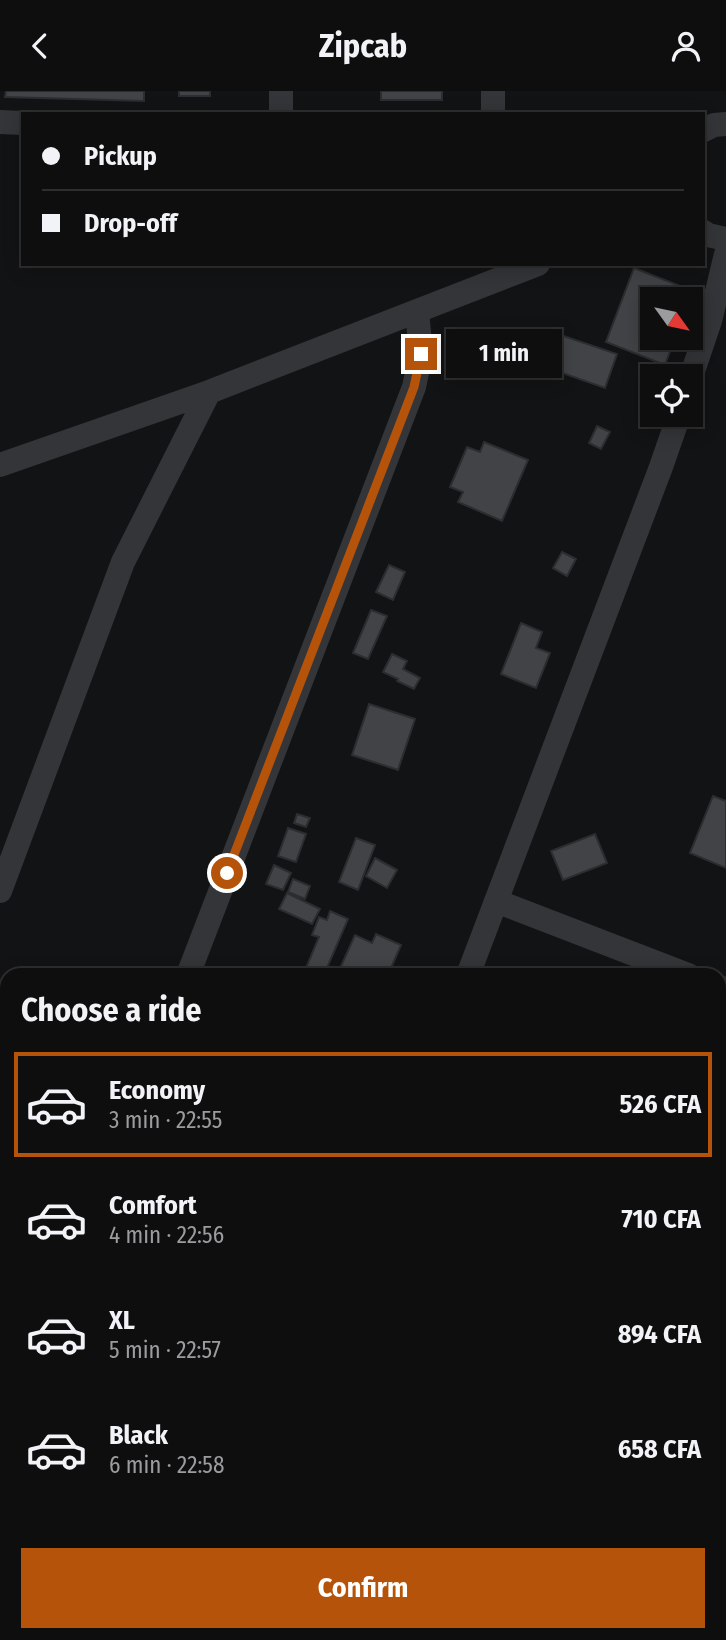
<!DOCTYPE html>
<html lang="en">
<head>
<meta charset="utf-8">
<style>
  body { margin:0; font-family:"Fira Sans Condensed",sans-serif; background:#1c1c1d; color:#f1f3f6; height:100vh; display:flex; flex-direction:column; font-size:26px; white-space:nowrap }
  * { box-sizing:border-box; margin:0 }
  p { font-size:23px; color:#9b9c9e }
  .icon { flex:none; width:38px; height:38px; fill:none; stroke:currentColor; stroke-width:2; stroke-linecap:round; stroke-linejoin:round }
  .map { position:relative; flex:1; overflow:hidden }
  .sheet { position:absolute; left:0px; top:877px; width:726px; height:674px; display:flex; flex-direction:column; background:#0e0e0f; border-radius:21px 21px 0 0; box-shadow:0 4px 18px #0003,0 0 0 2px #2e2e2f }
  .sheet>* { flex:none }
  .guide { position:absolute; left:21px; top:21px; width:684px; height:154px; border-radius:0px; box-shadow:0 4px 18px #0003,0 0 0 2px #2e2e2f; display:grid; align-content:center; height:154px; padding:0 21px; background:#0e0e0f }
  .needle { width:46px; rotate:123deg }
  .buttons { position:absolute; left:640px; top:196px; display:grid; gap:14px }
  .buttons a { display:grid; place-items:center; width:63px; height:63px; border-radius:0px; background:#0e0e0f; box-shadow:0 4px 18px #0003,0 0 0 2px #2e2e2f; font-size:35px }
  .end { position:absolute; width:32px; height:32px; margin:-16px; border:9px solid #b45309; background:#fff; box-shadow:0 0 0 4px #fff }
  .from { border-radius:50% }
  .bubble { position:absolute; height:49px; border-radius:0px; background:#0e0e0f; box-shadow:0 4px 18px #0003,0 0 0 2px #2e2e2f; font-size:23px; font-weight:700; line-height:49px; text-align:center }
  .guide b { display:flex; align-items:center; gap:24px; height:66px; font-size:26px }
  .guide b+b { border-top:2px solid #2e2e2f }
  .guide i { width:18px; height:18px; background:#f1f3f6 }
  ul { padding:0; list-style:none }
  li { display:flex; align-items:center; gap:21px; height:105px; margin:0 14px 10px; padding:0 7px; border:4px solid transparent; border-radius:0px }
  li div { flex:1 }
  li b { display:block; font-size:26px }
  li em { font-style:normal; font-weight:700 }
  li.active { border-color:#b45309 }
  li>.icon { width:63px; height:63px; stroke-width:1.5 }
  h2 { padding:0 21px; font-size:32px; line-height:84px }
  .primary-button { display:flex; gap:14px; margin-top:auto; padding:14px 21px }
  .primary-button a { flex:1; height:80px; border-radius:0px; background:#b45309; color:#fff; font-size:28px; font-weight:700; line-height:80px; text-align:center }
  header { display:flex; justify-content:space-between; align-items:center; height:91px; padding:0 21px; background:#0e0e0f; font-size:32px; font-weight:700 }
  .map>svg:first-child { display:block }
  .building { fill:#414347; stroke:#2c2d30; stroke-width:2 }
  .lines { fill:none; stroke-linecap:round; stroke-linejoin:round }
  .minor { stroke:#333539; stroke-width:24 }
  .route { stroke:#b45309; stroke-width:9 }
</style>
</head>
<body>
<header><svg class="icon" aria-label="back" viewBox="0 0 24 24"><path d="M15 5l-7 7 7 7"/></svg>Zipcab<svg class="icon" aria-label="person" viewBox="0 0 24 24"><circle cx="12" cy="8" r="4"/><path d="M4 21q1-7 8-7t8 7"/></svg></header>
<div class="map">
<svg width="726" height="1549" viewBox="0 0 726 1549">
  <rect width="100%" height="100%" fill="#121314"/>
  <path class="building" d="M6,0H144V10L5,6Z
    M179,0H210V5H179Z
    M381,0H442V9H381Z
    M634,177L693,200L690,208H653V247H675L665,274L606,251Z
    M540,237L617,263L605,297L528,270Z
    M597,335L610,341L601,358L589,352Z
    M484,351L528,369L502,430L458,411L463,401L450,396L467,356L480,361Z
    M562,461L576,468L567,485L553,477Z
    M389,474L405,481L393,509L376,501Z
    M371,519L387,525L368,568L353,562Z
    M521,532L542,541L536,557L550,562L536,597L501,583Z
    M392,563L407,570L403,578L420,587L414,598L397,590L398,588L383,581Z
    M369,613L415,628L398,679L352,664Z
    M713,705L726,710V777L690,762Z
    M297,723L310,727L306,736L294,732Z
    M288,737L306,743L296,771L278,765Z
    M595,743L607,772L563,789L551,760Z
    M356,747L375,754L358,799L339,791Z
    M375,767L397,779L387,797L366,785Z
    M274,774L291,782L283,799L266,793Z
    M293,788L310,795L305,808L288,801Z
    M287,802L320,818L312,833L279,818Z
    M330,820L348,828L324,884H303L319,846L312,844L319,826L327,829Z
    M376,843L401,854L388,884H337L355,844L372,852Z
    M719,932L726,934V963L719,961Z
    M719,995L726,998V1006L721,1019L719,1018Z
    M726,1230V1279L719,1280V1231Z
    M318,1544H471L472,1549H319Z"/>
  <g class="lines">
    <path class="minor" d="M281,23V0
      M493,23V0
      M0,31L23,32
      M704,39L714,34L726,33
      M704,141L708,144L726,148
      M691,286L710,230L726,163
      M0,374L209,301L538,173
      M0,800L123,471L209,301
      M496,810L688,884
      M188,884L414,296L421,263L417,220
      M468,884L661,376L679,324
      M719,896L726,898
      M719,1131L726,1111
      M0,1206L7,1205
      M0,1411L7,1391
      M204,1549L206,1544"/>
  </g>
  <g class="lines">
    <path class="route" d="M227,782L414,296L421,263"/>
  </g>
</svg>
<div class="buttons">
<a><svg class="needle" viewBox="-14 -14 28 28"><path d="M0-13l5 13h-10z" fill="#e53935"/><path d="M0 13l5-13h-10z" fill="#9b9c9e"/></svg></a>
<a><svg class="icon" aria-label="locate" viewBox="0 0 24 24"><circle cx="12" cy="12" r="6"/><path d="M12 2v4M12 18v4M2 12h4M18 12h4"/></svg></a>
</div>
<i class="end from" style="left:227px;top:782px"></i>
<i class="end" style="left:421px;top:263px"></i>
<div class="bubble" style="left:446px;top:238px;width:116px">1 min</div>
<div class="guide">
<b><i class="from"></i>Pickup</b>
<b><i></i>Drop-off</b>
</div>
<section class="sheet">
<h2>Choose a ride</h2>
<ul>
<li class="active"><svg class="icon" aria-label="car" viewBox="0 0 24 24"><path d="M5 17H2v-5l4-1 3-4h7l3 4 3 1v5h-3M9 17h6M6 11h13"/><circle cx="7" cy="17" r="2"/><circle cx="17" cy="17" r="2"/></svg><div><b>Economy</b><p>3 min · 22:55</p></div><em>526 CFA</em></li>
<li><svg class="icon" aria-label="car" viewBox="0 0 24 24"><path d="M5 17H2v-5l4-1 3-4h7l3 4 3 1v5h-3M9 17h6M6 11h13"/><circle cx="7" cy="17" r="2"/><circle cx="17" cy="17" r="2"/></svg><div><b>Comfort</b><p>4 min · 22:56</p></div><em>710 CFA</em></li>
<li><svg class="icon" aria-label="car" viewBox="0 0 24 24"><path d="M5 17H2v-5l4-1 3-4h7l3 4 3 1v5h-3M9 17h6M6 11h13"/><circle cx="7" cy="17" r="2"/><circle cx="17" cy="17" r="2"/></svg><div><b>XL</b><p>5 min · 22:57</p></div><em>894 CFA</em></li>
<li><svg class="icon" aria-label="car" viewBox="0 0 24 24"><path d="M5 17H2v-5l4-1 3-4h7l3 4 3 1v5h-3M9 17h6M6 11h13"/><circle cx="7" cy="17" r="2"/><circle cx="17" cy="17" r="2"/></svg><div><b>Black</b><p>6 min · 22:58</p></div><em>658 CFA</em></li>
</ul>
<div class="primary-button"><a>Confirm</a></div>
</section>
</div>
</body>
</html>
